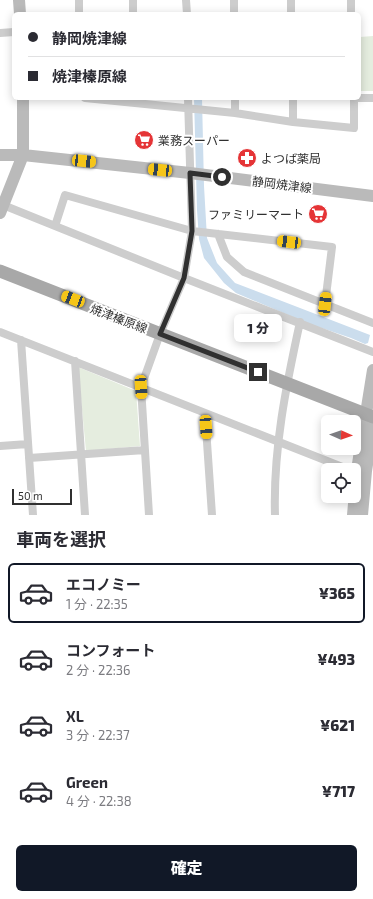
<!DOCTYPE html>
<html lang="ja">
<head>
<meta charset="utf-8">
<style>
  body { margin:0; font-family:"Exo 2","Noto Sans JP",sans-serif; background:#f7f7f7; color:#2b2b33; height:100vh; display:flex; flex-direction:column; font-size:15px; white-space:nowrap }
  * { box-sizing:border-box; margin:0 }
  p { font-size:13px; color:#7c7c81 }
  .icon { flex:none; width:22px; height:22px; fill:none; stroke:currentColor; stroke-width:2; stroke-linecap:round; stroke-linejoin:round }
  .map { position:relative; height:515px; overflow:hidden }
  .details { display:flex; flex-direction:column; background:#fff; flex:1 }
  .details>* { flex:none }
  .banner { position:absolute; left:12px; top:12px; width:349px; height:88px; border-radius:6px; box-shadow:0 2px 10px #0003; display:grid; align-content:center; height:88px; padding:0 16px; background:#fff }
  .needle { width:26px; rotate:92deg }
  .tools { position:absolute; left:321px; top:415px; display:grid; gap:8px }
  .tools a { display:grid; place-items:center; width:40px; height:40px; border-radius:6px; background:#fff; box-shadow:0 2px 10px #0003; font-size:20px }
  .scale { position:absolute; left:12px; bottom:10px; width:60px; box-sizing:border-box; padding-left:4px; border:2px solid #303030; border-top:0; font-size:11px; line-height:14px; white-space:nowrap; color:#303030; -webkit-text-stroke:3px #fff; paint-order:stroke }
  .end { position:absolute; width:18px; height:18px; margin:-9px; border:5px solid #303030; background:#fff; box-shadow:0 0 0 2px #fff }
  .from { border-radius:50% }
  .bubble { position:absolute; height:28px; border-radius:6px; background:#fff; box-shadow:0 2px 10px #0003; font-size:13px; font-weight:800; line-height:28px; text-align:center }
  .car { position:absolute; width:12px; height:24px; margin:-12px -6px; border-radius:5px; box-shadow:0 0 3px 1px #0007; background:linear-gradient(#f5c518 24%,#345 0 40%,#f5c518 0 76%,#345 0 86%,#f5c518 0) }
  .banner b { display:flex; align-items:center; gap:14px; height:38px; font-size:15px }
  .banner b+b { border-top:1px solid #e1e1e2 }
  .banner i { width:10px; height:10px; background:#2b2b33 }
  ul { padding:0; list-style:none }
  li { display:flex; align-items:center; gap:12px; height:60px; margin:0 8px 6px; padding:0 8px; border:2px solid transparent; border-radius:6px }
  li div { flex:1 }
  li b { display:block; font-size:15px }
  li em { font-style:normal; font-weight:800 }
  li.active { border-color:#111827 }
  li>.icon { width:36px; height:36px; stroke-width:1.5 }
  h2 { padding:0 16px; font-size:18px; line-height:48px }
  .button { display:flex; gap:8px; margin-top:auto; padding:8px 16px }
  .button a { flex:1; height:46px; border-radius:6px; background:#111827; color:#fff; font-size:16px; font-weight:800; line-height:46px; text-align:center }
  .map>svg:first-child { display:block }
  .green { fill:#e5eddf }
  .water { fill:#cbdded }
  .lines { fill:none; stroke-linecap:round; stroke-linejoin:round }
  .street { stroke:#cdcdcd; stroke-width:8 }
  .secondary { stroke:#bababa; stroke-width:12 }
  .primary { stroke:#a8a8a8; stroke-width:13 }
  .route { stroke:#303030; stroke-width:5 }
  .labels { text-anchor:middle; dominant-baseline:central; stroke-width:4; stroke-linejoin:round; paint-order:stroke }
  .poi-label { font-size:12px; fill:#303030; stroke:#fff; text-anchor:start }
  .street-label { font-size:12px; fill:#303030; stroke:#fff }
</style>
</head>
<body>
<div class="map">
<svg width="373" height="515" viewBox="0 0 373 515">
  <rect width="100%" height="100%" fill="#fff"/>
  <path class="green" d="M373,36V91H359L360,37Z
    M78,367L136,391L140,446L86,451Z"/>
  <path class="water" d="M194,98H202L204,186L207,238L217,263L235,283L370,335L368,343L365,344L351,338L307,323L236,293L224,283L204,258L199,239L197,210Z"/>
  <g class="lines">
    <path class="street" d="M133,0V14
      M186,0L187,14
      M234,0V14
      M291,0V14
      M351,0V14
      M79,14V0
      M0,33L14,32
      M85,98L235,113L293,122L354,128V98
      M235,98V113
      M293,98V122
      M354,98H373
      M3,205L184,278L373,352
      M55,226L65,195L192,231L332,247L325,304
      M218,234L227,257L244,272L373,323
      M0,332L350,470
      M21,340L33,515
      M75,361L85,515
      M205,413L212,515
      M0,446L28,444
      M29,458L145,450
      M149,515L141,387L160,334L184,278L192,231L188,98
      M275,515C273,450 286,386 300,322"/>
    <path class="secondary" d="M19,0L20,14
      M0,155H23L190,173L373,196
      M0,213L23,155V98
      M353,515L357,470L373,370
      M362,515L366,471L373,425"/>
    <path class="primary" d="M0,271L373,417"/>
  </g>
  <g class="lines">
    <path class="route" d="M222,177L190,173L192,231L184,278L160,334L258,372"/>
  </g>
  <defs>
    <symbol id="supermarket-disc" viewBox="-11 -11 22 22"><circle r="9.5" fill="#e53436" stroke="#fff"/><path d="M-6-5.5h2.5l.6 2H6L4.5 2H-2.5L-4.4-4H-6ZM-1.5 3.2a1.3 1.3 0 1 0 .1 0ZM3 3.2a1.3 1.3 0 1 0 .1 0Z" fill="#fff"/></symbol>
    <symbol id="pharmacy-disc" viewBox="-11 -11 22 22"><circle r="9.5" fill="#e53436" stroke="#fff"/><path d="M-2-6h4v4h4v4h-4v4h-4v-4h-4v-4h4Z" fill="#fff"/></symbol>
  </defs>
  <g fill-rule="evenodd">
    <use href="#supermarket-disc" x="133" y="129" width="22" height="22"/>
    <use href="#pharmacy-disc" x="236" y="147" width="22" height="22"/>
    <use href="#supermarket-disc" x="307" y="203" width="22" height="22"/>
  </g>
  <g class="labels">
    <g class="poi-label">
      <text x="158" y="140">業務スーパー</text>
      <text x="261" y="158">よつば薬局</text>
      <text x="304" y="214" text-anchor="end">ファミリーマート</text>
    </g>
    <g class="street-label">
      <text transform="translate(282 184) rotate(7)">静岡焼津線</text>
      <text transform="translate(119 318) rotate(21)">焼津榛原線</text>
    </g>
  </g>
</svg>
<div class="tools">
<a><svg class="needle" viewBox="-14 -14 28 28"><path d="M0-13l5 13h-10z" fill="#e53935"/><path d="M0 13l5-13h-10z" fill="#7c7c81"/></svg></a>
<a><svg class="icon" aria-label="locate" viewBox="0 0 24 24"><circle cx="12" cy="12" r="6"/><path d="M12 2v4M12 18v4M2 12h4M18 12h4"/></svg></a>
</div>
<div class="scale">50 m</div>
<i class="end from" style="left:222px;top:177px"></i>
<i class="end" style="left:258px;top:372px"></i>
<div class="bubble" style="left:234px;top:314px;width:48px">1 分</div>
<i class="car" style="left:84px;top:161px;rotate:96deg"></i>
<i class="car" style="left:160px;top:170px;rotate:276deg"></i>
<i class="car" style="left:289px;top:242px;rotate:277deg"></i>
<i class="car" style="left:73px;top:299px;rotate:291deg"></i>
<i class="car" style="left:325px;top:304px;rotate:7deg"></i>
<i class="car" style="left:141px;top:387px;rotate:176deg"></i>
<i class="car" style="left:206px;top:427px;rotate:176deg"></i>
<div class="banner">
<b><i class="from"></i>静岡焼津線</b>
<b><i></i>焼津榛原線</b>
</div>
</div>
<section class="details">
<h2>車両を選択</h2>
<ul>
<li class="active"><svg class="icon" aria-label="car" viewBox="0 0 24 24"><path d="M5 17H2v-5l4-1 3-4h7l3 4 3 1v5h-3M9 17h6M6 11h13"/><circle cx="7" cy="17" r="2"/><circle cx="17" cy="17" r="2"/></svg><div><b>エコノミー</b><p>1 分 · 22:35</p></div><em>¥365</em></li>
<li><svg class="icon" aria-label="car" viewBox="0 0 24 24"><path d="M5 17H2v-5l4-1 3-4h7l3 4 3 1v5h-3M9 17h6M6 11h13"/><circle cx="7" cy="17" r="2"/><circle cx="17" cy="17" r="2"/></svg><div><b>コンフォート</b><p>2 分 · 22:36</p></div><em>¥493</em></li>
<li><svg class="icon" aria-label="car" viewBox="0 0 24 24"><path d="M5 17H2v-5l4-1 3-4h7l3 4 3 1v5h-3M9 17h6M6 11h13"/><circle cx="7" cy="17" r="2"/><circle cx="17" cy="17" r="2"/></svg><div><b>XL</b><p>3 分 · 22:37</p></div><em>¥621</em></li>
<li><svg class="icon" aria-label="car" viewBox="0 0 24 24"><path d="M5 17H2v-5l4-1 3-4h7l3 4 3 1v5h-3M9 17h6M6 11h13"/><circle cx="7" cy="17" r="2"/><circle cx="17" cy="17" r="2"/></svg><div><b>Green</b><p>4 分 · 22:38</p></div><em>¥717</em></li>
</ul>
<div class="button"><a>確定</a></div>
</section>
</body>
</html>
